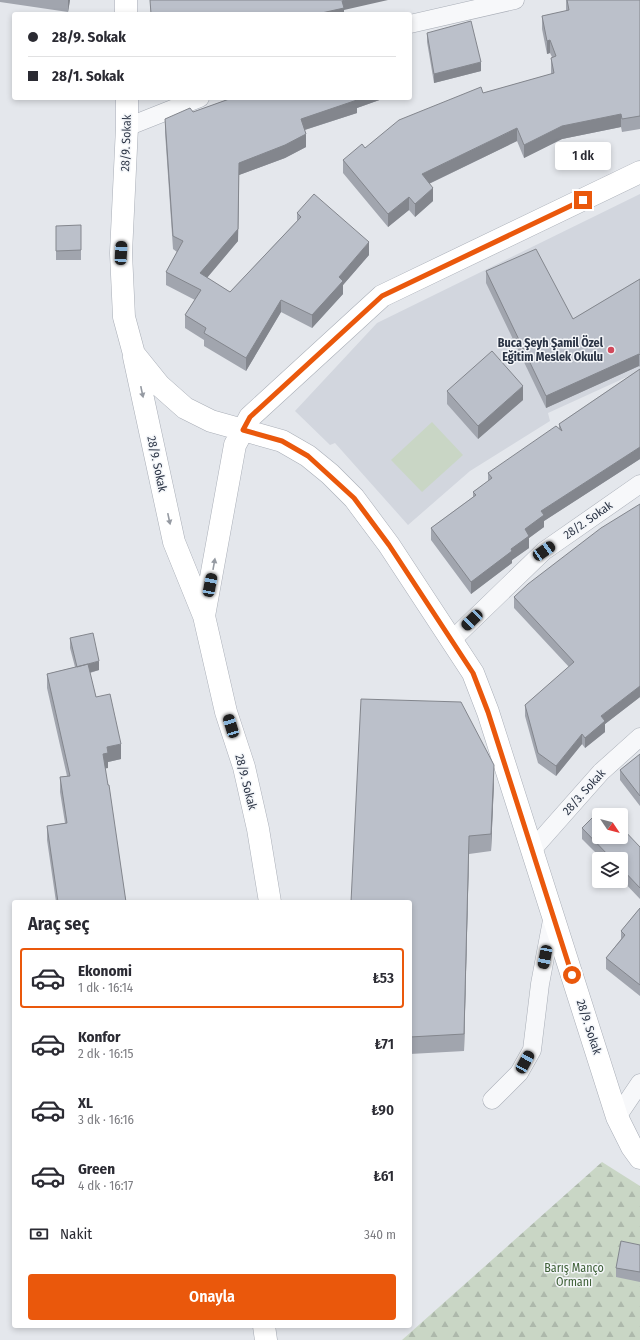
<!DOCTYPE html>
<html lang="tr">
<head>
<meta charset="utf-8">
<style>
  body { margin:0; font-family:"Fira Sans Condensed",sans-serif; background:#f7f7f7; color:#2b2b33; height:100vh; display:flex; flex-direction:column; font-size:15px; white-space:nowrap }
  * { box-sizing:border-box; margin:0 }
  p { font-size:13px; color:#7c7c81 }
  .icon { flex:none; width:22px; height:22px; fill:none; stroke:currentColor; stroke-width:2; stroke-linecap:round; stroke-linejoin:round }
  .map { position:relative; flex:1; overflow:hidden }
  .panel { position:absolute; left:12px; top:900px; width:400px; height:428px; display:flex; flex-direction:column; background:#fff; border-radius:4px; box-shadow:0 2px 6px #0003 }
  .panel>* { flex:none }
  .top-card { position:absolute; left:12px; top:12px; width:400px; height:88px; border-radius:4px; box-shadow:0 2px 6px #0003; display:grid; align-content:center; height:88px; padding:0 16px; background:#fff }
  .needle { width:26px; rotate:125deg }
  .controls { position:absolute; left:592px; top:808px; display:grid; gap:8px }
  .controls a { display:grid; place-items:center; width:36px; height:36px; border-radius:4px; background:#fff; box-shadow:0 2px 6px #0003; font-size:20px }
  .end { position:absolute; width:18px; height:18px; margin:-9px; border:5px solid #ea580c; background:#fff; box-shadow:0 0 0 2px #fff }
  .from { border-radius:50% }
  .bubble { position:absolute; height:28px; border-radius:4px; background:#fff; box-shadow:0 2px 6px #0003; font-size:13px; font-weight:600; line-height:28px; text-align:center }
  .car { position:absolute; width:12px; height:24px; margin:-12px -6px; border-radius:5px; box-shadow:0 0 3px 1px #0007; background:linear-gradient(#222 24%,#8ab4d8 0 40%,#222 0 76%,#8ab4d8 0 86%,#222 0) }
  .top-card b { display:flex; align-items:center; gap:14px; height:38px; font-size:15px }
  .top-card b+b { border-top:1px solid #e1e1e2 }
  .top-card i { width:10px; height:10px; background:#2b2b33 }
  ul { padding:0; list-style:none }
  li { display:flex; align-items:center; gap:12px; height:60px; margin:0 8px 6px; padding:0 8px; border:2px solid transparent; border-radius:4px }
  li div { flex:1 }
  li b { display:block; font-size:15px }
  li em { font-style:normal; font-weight:600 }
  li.current { border-color:#ea580c }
  li>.icon { width:36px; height:36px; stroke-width:1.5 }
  h2 { padding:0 16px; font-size:18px; line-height:48px }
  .pay { display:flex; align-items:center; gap:10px; height:44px; padding:0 16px; font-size:15px }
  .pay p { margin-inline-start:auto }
  .action { display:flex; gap:8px; margin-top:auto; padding:8px 16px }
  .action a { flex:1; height:46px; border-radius:4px; background:#ea580c; color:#fff; font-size:16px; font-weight:600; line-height:46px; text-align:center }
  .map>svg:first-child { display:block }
  .built { fill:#d2d6de }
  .forest { fill:url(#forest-firs) }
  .pitch { fill:#c9d6c5 }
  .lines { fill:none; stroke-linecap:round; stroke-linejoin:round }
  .street-casing { stroke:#a9aeb7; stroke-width:19 }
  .secondary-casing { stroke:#a9aeb7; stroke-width:23 }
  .street { stroke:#f7f8fa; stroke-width:18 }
  .secondary { stroke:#fff; stroke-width:22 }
  .wall { fill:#a1a5ae }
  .shaded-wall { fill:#83868d }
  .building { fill:#bbc0ca; stroke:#83868d }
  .oneway { fill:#959aa2 }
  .route { stroke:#ea580c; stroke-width:5 }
  .poi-dot { fill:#d1495b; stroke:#f4f6f9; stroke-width:1.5 }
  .labels { text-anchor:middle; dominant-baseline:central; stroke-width:3; stroke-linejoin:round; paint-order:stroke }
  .street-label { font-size:12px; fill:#2b3445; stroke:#f4f6f9 }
  .poi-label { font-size:12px; font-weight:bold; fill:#2b3445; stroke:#f4f6f9; text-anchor:end }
  .park-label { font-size:12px; fill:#3f6138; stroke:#f4f6f9 }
</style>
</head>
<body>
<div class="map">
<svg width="640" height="1340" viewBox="0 0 640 1340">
  <defs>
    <pattern id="forest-firs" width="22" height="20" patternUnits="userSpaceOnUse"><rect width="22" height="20" fill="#c9d6c5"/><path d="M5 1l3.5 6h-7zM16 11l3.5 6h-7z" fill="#adb8ab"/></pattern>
  </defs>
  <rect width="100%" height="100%" fill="#e4e7ec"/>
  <path class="built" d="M640,194V371L548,413L550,421L470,471L408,525L335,443L330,445L295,411L377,323Z"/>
  <path class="forest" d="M602,1162L640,1186V1340H402Z"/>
  <path class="pitch" d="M432,422L463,455L422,492L391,460Z"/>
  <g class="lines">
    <defs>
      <path id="street" d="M410,24L515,0
        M127,127L200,98
        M452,640L544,551L640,484
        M532,850L601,772L640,737
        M492,1100L519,1073L532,1050L540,984L553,915
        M617,1117L640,1083"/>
      <path id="secondary" d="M126,14V0
        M127,98V127L121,253L124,317L134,354L159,385L185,408L211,421L282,441L308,456L330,474L354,498L389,545L473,673L488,712L617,1117L632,1147L640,1158
        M134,357L174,542L204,616L226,712L244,767L258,829L270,902
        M204,616L235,445L250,417L382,296L640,172
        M264,1326L266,1340"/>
    </defs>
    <use href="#street" class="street-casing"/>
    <use href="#secondary" class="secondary-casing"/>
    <use href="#street" class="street"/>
    <use href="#secondary" class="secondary"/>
  </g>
  <path class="wall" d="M0,0H70L68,12L0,2Z
    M566,0H640V129L622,132L621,127L562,139L524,158L517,141L429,184L433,201L415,217L409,210L388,227L343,173V160L365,148L483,93L551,74V58L552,57L550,53L547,54L542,29V16L566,11Z
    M427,33L481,71L434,83L427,42Z
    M232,98H385L357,108V113L305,130L306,147L285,158L239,175L238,241L207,278L230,292L297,221V213L369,255L343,285V294L312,328L281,312L246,371L204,346V340L185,328V315L195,300L166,285V272L177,252L173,249L165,132V119L193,112Z
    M56,226L81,250V260H56Z
    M486,271L573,319L640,279V367L639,366L546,408L486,283Z
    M640,369V459L544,521V527L529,538V548L512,560V563L471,594L431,540V528L473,497V492L488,481V473L559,428V424Z
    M447,391L523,400L478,439L447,404Z
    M640,504V697L605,724V732L585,748L582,744L556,776L538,763L525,716V705L569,667L514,608V597Z
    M70,638L99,670L90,673L96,697L121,759L108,762V768H105L126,902H56L47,840V826L65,823L60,792V777L67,776L47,688V674L75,667L70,648Z
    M640,754V806L620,780V770Z
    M494,782L491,851L469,854L464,1051L410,1054V902Z
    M582,828L640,847V899L621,879V859H602L582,839Z
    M640,908V996L606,969V958L621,939V931Z
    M640,1245V1282L616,1277V1268Z"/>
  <path class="shaded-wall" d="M68,0H70L68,12Z
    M345,0H388L344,10V14H317L342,1Z
    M550,40V53L547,54V41Z
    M481,62V71L434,83V74Z
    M355,98H385L357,108V113L301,131V119Z
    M621,114V127L562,139L524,158V145L562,126Z
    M517,128V141L422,187V174Z
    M306,134V147L285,158L239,175L238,241L200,286V273L239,163Z
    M433,188V201L415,217V204Z
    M409,197V210L388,227V214Z
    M369,242V255L343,285V294L312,328V315L339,277Z
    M281,300V312L246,371V358Z
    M639,354V366L546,408V396Z
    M523,386V400L478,439V426Z
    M640,447V459L544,521V527L529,538V548L512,560V563L471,594V582L511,549L525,529L541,511Z
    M99,661V670L77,676V667Z
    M640,686V697L605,724V732L585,748V738L601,716Z
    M582,734V744L556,776V766Z
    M121,744V759L108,762V768L103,769V754L107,747Z
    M494,765V782L491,851V834Z
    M469,836V854L464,1051V1034Z"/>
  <path class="building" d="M150,0H345L342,1L344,8L317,14H151Z
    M567,0H640V116L622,119L621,114L562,126L524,145L517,128L422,174L433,188L415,204L409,197L388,214L343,160L362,144L365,148L399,120L481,87L483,93L554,73L551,58L556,56L550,40L547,41L542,16L569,10Z
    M471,21L481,62L434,74L427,33Z
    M232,98H356L357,100L301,119L306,134L285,145L239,163L238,229L200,273L230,292L301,217L297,213L314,194L369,242L339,277L343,281L312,315L281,300L246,358L204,333L206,328L185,315L201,290L166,272L183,241L173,236L165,119L190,108L193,112Z
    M81,225V250L56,251V226Z
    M536,249L573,319L640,279V355L639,354L546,396L486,271Z
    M492,351L523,386L478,426L447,391Z
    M640,369V447L541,511L544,515L525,529L529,536L511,549L512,551L471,582L431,528L476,495L473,492L492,478L488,473L556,426L562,431L559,424Z
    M640,504V686L601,716L605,721L585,738L582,734L556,766L538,753L525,705L574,662L514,597L528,584L601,528Z
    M93,633L99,661L77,667L70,638Z
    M88,664L96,697L110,694L121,744L107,747L108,753L103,754L108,785H109L126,902H58L47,826L67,823L60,777L70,776L47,674Z
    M361,699L461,702L494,765L491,834L469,836L464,1034L410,1037V902H351Z
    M640,754V796L620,770Z
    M605,811L609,815H600Z
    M599,816V837H621V827L640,847V888L621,868V859H612L582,828L592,818L596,819Z
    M640,908V985L606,958L625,935L621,931Z
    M621,1241L640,1245V1272L616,1268Z"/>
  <defs><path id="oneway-solid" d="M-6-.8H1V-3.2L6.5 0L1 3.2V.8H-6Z"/></defs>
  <g class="oneway">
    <use href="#oneway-solid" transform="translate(142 392) rotate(78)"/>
    <use href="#oneway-solid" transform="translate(169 519) rotate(78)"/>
    <use href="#oneway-solid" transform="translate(214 564) rotate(-80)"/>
  </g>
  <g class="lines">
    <path class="route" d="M572,975L488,712L473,673L389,545L354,498L308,456L282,441L243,430L250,417L382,296L583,200"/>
  </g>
  <circle class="poi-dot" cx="611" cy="350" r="4"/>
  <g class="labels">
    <g class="street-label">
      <text transform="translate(126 143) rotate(-88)">28/9. Sokak</text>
      <text transform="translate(157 464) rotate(78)">28/9. Sokak</text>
      <text transform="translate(588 520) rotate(-35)">28/2. Sokak</text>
      <text transform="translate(246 782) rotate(76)">28/9. Sokak</text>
      <text transform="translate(584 792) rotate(-48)">28/3. Sokak</text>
      <text transform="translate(589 1027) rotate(72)">28/9. Sokak</text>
    </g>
    <g class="poi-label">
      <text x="603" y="343">Buca Şeyh Şamil Özel<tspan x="603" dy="14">Eğitim Meslek Okulu</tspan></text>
    </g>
    <g class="park-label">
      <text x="574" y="1268">Barış Manço<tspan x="574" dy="14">Ormanı</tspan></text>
    </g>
  </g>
</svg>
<div class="controls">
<a><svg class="needle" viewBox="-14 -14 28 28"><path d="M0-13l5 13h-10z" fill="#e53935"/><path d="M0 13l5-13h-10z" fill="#7c7c81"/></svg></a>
<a><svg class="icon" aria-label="layers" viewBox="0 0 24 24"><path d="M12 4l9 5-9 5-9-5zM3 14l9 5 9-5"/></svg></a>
</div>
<i class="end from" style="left:572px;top:975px"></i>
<i class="end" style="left:583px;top:200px"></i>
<div class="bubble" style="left:555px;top:142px;width:56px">1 dk</div>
<i class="car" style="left:121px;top:253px;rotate:3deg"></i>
<i class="car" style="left:544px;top:551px;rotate:55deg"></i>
<i class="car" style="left:210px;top:585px;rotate:11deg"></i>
<i class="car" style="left:472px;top:620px;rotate:226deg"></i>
<i class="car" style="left:231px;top:726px;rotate:343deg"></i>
<i class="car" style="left:545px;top:957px;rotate:191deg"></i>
<i class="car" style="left:525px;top:1062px;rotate:29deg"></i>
<div class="top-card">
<b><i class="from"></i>28/9. Sokak</b>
<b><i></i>28/1. Sokak</b>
</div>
<section class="panel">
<h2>Araç seç</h2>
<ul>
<li class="current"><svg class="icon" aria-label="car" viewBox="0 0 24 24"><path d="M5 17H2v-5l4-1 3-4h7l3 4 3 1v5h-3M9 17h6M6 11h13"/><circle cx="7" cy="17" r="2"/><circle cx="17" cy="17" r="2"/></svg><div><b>Ekonomi</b><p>1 dk · 16:14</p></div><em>₺53</em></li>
<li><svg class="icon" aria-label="car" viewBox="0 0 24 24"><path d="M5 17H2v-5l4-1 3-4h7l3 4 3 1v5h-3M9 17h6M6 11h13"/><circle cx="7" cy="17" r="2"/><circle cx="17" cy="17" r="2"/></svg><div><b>Konfor</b><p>2 dk · 16:15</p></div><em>₺71</em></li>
<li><svg class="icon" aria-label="car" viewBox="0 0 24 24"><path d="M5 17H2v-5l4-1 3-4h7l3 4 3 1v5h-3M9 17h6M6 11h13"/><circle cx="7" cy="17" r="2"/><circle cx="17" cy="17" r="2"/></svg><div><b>XL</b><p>3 dk · 16:16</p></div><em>₺90</em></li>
<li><svg class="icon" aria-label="car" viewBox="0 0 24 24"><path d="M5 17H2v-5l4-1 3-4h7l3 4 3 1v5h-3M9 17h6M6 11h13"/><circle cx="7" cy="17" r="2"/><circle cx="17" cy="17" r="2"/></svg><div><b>Green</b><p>4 dk · 16:17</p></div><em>₺61</em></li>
</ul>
<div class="pay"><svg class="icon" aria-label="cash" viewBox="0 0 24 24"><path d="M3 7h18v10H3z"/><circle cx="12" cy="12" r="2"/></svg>Nakit<p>340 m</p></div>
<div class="action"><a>Onayla</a></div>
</section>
</div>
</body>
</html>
